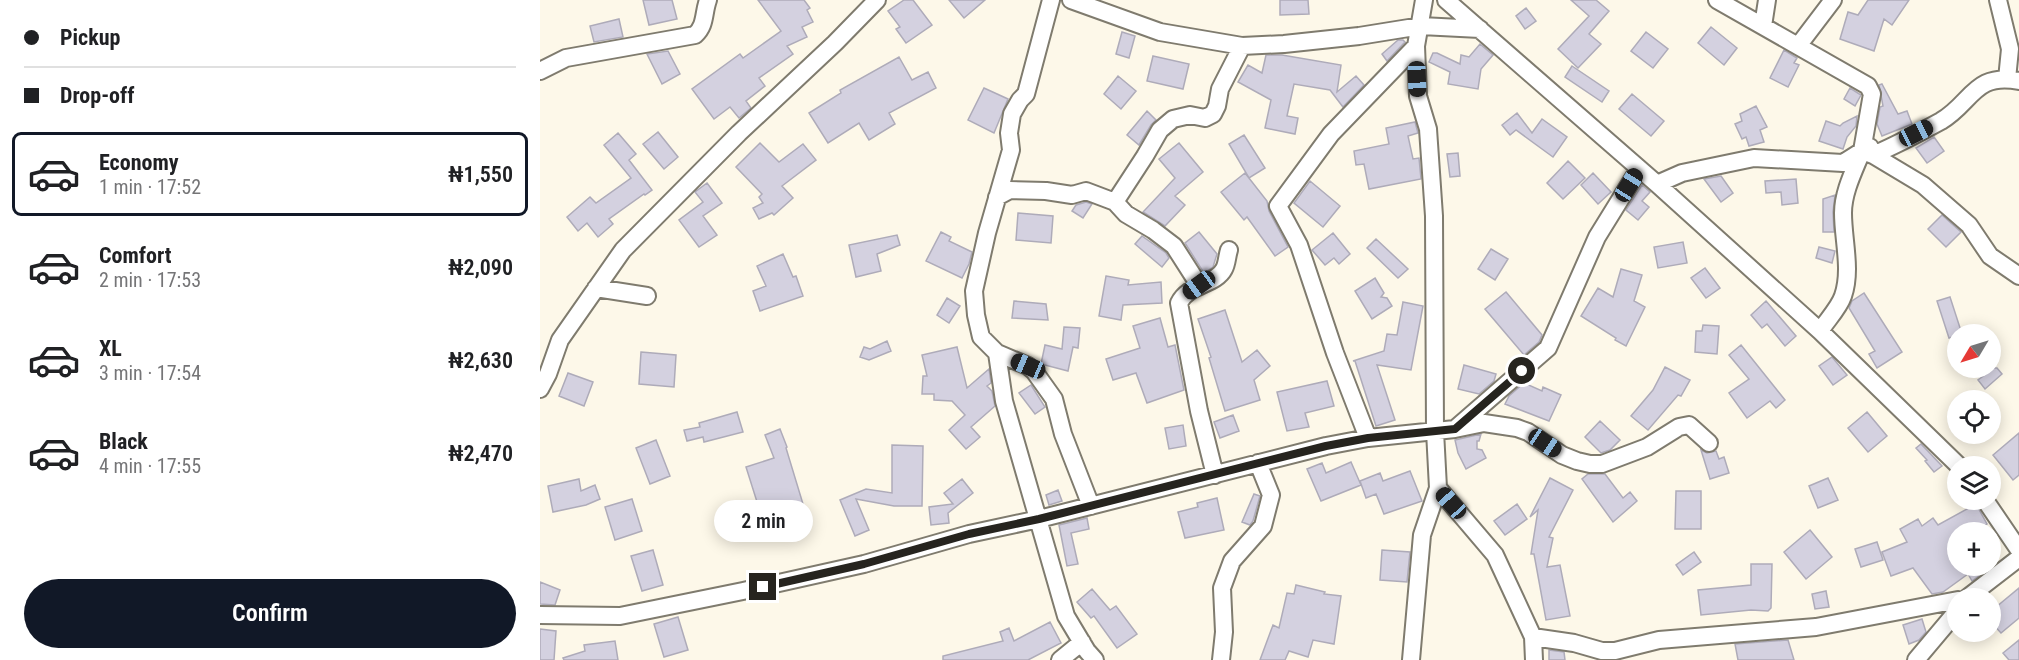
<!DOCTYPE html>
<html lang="en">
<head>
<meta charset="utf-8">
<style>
  body { margin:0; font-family:"Roboto Condensed",sans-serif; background:#f6f6f6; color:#202124; height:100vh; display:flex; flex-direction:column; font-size:22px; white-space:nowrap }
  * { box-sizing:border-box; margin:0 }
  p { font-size:20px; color:#757577 }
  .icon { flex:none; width:33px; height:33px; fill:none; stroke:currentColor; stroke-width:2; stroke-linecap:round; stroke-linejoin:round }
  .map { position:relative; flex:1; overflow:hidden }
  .side { display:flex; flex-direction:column; background:#fff; width:540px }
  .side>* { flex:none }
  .hud { display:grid; align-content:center; height:132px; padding:0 24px; background:#fff }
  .needle { width:39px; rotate:232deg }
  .controls { position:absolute; left:1407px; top:324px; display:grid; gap:12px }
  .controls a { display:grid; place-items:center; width:54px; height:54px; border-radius:50%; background:#fff; box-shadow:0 3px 15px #0003; font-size:30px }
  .end { position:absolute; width:27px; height:27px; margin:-14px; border:8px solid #26241f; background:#fff; box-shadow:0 0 0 3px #fff }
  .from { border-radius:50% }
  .bubble { position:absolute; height:42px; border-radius:21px; background:#fff; box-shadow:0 3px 15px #0003; font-size:20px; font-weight:600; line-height:42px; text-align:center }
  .car { position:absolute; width:18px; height:36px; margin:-18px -9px; border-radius:8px; box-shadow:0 0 4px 2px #0007; background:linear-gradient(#222 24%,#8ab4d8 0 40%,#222 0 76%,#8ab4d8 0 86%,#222 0) }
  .hud b { display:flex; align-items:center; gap:21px; height:57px; font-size:22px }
  .hud b+b { border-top:2px solid #e0e0e0 }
  .hud i { width:15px; height:15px; background:#202124 }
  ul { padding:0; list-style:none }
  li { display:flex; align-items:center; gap:18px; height:84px; margin:0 12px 9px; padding:0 12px; border:3px solid transparent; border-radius:9px }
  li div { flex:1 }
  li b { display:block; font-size:22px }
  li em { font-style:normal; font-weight:600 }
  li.selected { border-color:#111827 }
  li>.icon { width:54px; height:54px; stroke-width:1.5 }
  .primary-button { display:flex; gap:12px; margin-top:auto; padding:12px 24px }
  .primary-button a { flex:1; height:69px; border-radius:36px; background:#111827; color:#fff; font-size:24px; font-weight:600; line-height:69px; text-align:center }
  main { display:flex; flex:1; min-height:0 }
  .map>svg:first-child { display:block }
  .building { fill:#d4d1e0; stroke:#aeabb9; stroke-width:1.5 }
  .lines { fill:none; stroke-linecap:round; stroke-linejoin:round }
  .minor-casing { stroke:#7f7b6e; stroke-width:20 }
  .minor { stroke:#fff; stroke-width:16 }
  .route { stroke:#26241f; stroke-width:8 }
</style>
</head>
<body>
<main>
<section class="side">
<div class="hud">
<b><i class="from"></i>Pickup</b>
<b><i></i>Drop-off</b>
</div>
<ul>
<li class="selected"><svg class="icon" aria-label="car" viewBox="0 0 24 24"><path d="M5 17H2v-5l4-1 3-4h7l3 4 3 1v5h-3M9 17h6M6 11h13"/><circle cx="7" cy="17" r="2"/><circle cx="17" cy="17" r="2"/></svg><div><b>Economy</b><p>1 min · 17:52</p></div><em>₦1,550</em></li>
<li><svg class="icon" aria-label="car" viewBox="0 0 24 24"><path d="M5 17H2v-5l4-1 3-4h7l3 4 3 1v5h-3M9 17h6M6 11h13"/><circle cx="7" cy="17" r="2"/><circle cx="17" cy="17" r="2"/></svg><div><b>Comfort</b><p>2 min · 17:53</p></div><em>₦2,090</em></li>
<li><svg class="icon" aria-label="car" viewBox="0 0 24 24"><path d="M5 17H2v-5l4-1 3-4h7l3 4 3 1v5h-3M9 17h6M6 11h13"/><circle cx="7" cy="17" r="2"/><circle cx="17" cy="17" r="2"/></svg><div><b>XL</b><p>3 min · 17:54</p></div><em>₦2,630</em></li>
<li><svg class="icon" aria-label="car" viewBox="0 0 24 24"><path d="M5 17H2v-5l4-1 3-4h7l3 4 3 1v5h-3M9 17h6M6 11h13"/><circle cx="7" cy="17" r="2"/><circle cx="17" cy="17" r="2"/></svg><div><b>Black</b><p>4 min · 17:55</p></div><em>₦2,470</em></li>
</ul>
<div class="primary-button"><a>Confirm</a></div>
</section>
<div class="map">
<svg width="1479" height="660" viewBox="0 0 1479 660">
  <rect width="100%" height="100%" fill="#fdf8e9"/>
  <path class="building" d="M103,0H132L137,19L109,25Z
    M218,0H264L270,8L267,10L273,22L262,27L267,37L247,46L253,54L219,78L225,86L206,101L211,108L199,118L190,107L174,119L152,89L200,54L203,58L241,31Z
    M364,0H373L392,25L366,43L356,29L360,27L348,11Z
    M409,0H445L424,18Z
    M740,0H768L769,14L740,15Z
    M1031,0H1056L1069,11L1049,34L1061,44L1038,68L1018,49L1049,16Z
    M1328,0H1369L1352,25L1344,19L1334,51L1300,39L1308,12L1318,15Z
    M986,8L996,21L985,29L976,16Z
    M79,19L83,37L54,42L50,26Z
    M1171,27L1197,48L1184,65L1158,43Z
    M582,32L595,36L589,58L576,54Z
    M1106,32L1128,49L1113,68L1091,51Z
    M858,40H863L865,42L847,61L842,54Z
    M940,44L953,55L941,69L938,89L908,84L910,72L889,62L893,53H897L920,64L921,55L929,57Z
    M1244,50L1257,58L1254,63L1259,65L1248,87L1230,78Z
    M128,51L140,74L122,84L107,54Z
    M726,55H742L801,65L797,92L816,76L824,85L803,107L790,90L754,84L747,116L758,118L755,134L725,128L731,100L698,82L708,65L722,73Z
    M613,56L649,64L643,89L607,81Z
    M359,57L372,80L388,72L396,88L349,113L355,124L329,140L319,123L288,143L269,113L301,93L300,90Z
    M1032,66L1069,91L1062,102L1025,77Z
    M578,76L596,91L581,109L564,94Z
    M1342,84L1358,114L1367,111L1372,124L1342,136L1337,124L1340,107L1343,106L1339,85Z
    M444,88L468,99L454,133L428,120Z
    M1310,88L1321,95L1315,106L1304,99Z
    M1092,94L1124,121L1111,136L1079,109Z
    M1216,106L1227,127L1220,130L1224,142L1209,146L1206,137L1202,139L1195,124L1202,121L1200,114Z
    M607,111L616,120L611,125L599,145L587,135Z
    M977,113L992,133L1002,119L1027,137L1013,157L976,130L970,135L962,125Z
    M1317,116L1316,126L1307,137L1303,149L1279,141L1286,121L1300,126L1303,123Z
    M875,122L878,133L868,136L873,159L879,158L881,179L829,189L824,164L816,165L814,151L849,144L846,128Z
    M118,132L138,157L124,169L103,144Z
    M78,133L96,154L89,160L112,190L105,195L104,194L69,219L73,224L58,237L47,223L38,231L27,217L50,197L56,203L91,178L64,145Z
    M704,135L725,168L709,178L689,144Z
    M1394,137L1404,151L1387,163L1376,148Z
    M220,143L239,162L263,144L276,160L242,186L253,198L234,215L232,213L219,219L213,208L223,203L219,197L222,194L196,167Z
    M639,143L663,172L635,196L645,205L625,226L603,212L635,178L619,159Z
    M918,153L920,176L910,177L907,154Z
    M1028,161L1045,178L1023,199L1007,183Z
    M705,173L727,201L729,211L748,247L735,256L707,217L704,220L681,192Z
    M1053,173L1071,192L1058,204L1041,185Z
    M1181,176L1193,193L1181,202L1164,179Z
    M1256,179L1258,203L1242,205L1241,192L1226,193L1225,181Z
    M770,181L800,206L783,227L754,203Z
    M167,183L182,203L163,216L177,235L159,247L139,220L163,202L155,192Z
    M1102,185L1110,192L1102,201L1109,207L1098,220L1086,210Z
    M1295,195L1293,212L1294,232H1283V199Z
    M546,202L552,204L543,218L532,211L536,205Z
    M478,213L513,216L511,243L476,240Z
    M1402,215L1421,232L1406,247L1388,229Z
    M401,232L411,237L409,241L432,252L429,264L422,278L386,261Z
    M659,232L677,254L673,267L664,273L645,243Z
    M793,233L810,254L799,264L794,258L785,265L772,250Z
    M357,235L360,245L337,254L341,271L316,277L309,245Z
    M602,236L626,253L629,258L622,267L595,244Z
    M836,239L868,269L858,278L827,248Z
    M1143,242L1147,263L1118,268L1114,247Z
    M1279,247L1295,251L1292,263L1276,258Z
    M951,249L968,259L955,280L938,269Z
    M243,254L253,277L256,276L263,296L220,311L213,291L226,286L217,266Z
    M1165,268L1180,288L1166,298L1151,278Z
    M1081,269L1102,275L1094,301L1105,307L1086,346L1075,340L1076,338L1041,316L1058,288L1073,297Z
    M566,276L589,280L588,285L621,282L622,303L583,305L581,320L559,316Z
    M835,278L844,293L841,297L847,298L852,306L832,319L815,291Z
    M966,292L1002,335L999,342L984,355L945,309Z
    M1324,293L1362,352L1337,368L1329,354L1335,351L1309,308L1312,301Z
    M1410,297L1422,334L1409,338L1397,301Z
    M407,298L420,306L409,323L397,315Z
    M474,301L506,304L508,320L472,318Z
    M1226,301L1256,336L1245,346L1227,324L1222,328L1211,315Z
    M863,302L883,306L871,370L837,365L855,420L836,426L815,361H813L844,351L847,334L857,335Z
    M685,310L702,362L717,350L730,366L714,380L720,400L685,411L669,358L671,357L658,319Z
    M620,318L628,347L635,345L644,390L607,403L596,373L573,380L566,359L600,348L593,326Z
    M1163,325L1179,326L1177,354L1155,352L1156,331H1162Z
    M524,327L540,328L538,348L533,347L528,371L501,364L505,345L522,349Z
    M347,341L351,351L329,360L320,357L324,347L330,349Z
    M1201,345L1245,400L1236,408L1230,401L1207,418L1189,393L1209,379L1189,355Z
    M417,347L427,388L449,369L451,383L447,386L452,391L455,406L431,427L440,437L426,449L409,430L425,415L412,401L394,400V394H382L383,376H387L382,355Z
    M101,352L136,355L134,387L99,384Z
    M1292,357L1307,375L1293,385L1279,366Z
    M924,365L956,374L954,381L939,394L918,389Z
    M1125,367L1150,380L1141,396L1138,395L1108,430L1091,416L1113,390Z
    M1442,368H1457L1462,374L1445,389L1438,380L1446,374Z
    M28,373L53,382L44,406L19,396Z
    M787,381L794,406L765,413L769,427L747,431L737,392Z
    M984,383L1002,391L1003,387L1021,395L1009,421L965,404L969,396Z
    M491,385L505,407L495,414L479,393Z
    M197,412L203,432L164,442L163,437L147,441L144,430L160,427L159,423Z
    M1327,412L1347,436L1328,452L1308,428Z
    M693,415L699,431L680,438L674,422Z
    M1060,421L1080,440L1070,450L1061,453L1045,437Z
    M643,425L646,446L629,449L625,428Z
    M240,429L247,447L246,448L263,504L254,507L256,514L252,515L256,525L236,533L232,521L224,524L206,467L234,458L225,435Z
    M1479,433V475L1473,480L1453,455Z
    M941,434L939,441H937V449L942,450L946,458L926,469L918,453L915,440Z
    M116,440L130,476L110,484L96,448Z
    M1381,444L1402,466L1394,472L1385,461L1387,460L1376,448Z
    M352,445L383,446L382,506H354L316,499L329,530L315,536L300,500L326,489L352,493Z
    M1161,450L1167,453L1176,451L1179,459L1184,457L1189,473L1170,479Z
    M811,462L821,485L781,501L767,469L782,463L786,473Z
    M870,471L882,501L844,514L836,494L826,498L820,481L840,473L843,481Z
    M1048,474H1065L1083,498L1090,492L1097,501L1073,522L1042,479Z
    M1010,478L1033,490L1009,537L1013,538L1007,567L1020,565L1030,616L1006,620L994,554H991L998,510L990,517Z
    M1288,478L1298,500L1278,508L1269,486Z
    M39,479L41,491L55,485L60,499L46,505L13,512L8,486Z
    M422,479L433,493L408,513L409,523L391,525L389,507L413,504L404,493Z
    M518,490L522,501L509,505L506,495Z
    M1136,491H1161V529H1135Z
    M714,494L720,496L713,521L710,525L702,522Z
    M677,498L684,530L645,538L638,512L658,507L657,503Z
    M92,499L102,531L75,540L65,507Z
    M977,504L987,519L965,535L954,521Z
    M1436,504L1447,524L1431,532H1418V566H1452L1432,581L1428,574L1403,592L1392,594L1373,568L1351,576L1342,552L1367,542L1360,529L1378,519L1382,526L1393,518L1398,525Z
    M547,518L549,529L531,533L538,564L527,566L519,525Z
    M1270,530L1292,557L1266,579L1244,552Z
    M1337,542L1343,560L1321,567L1315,549Z
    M113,550L123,585L102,591L91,556Z
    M842,550L870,552L867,582L840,580Z
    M1154,552L1161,562L1143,575L1136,565Z
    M1211,564H1232L1231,608L1228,611L1211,610L1161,615L1158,590L1211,585Z
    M0,582L20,590L15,605L0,604Z
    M756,585L785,592L784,594L801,596L794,644L773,640L768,657L749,651L745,660H720L733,625L739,628L747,593L754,594Z
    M1479,588V618L1461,633L1450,621V612Z
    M552,589L570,610L576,606L597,634L577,648L554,616L551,618L537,602Z
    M1286,591L1289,607L1275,609L1272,594Z
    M138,617L148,650L124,657L114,624Z
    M1382,619L1386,632L1379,640L1369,644L1363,625Z
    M510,622L521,643L488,660H403V656L463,641L460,632L469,628L474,641Z
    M0,629L16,631L14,660H0Z
    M1248,640L1254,660H1198L1195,644Z
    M1479,640V660H1469L1463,653Z
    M75,641L78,660H24L23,658L45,651L44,645Z
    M1009,650L1024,652L1025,660H1009Z"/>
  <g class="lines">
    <defs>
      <path id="minor" d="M511,0L486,94L480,100L472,114L469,133L471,150L447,233L434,291L436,315L441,337L457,353L488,366L494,371L514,399L523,434L551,506
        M531,0L620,32L702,46L744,44L819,36L881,26L940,29
        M906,0L1117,184L1280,331L1419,466
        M1458,0L1470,49L1467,79
        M1223,26L1227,0
        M1258,46L1293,0
        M0,71L26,58L155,35C166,25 163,14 168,0
        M1330,147L1333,155L1383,185L1429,225L1450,256L1479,276
        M1117,184L1142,173L1214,158L1303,163L1322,151L1332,94L1328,86L1177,0
        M457,197L470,190L506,191L532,195L546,191L575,202L586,214L613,230L634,246L659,285
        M575,202L605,156L620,130L633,119L650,115L665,118L673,114L677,106L680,89L702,46
        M56,288L107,296
        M1280,331C1287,320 1299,308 1303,296C1312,270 1303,240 1303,213C1303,192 1314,171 1322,151L1333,155C1356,145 1379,133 1401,121C1432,103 1434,72 1479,81
        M457,353L464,401L526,616L547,651L555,660
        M0,389L8,374L20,340L83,250L199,133L295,43L337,0
        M916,428L1008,348L1057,237L1099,169
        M828,438L795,353L759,245L738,206L791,134L876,46
        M675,475L659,411L639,303C648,284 676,285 684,269C687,264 687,256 689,250
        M898,488L955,555L993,637L994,660
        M1445,500L1479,550
        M1427,598L1479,558
        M0,615L80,616L203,591L324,564L429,534L499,519L786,446L828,438L915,429L944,423L977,428L988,432L1022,455L1037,461L1050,464H1062L1107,447L1139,427L1149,425L1169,443
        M993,637L1034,643L1062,651H1075L1119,640L1276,627L1418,600
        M520,660L542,642
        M681,660L684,632L682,588L692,561L723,526L731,495L718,463
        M871,660L882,535L898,488L895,431L894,216L888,129L878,96L876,46L884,0
        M1376,660L1418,610"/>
    </defs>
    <use href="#minor" class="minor-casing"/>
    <use href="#minor" class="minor"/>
  </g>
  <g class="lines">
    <path class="route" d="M223,587L324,564L429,534L499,519L786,446L828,438L915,429L982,371"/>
  </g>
</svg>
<div class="controls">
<a><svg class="needle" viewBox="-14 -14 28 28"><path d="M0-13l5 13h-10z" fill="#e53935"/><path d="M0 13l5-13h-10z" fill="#757577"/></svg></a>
<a><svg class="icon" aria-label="locate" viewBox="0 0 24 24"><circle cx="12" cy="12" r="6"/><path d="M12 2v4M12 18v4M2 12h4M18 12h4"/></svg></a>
<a><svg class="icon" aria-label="layers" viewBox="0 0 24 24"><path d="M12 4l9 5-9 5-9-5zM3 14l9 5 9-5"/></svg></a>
<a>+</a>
<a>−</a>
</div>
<i class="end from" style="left:982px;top:371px"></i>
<i class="end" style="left:223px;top:587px"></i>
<div class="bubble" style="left:174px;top:500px;width:99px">2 min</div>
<i class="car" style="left:877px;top:79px;rotate:178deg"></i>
<i class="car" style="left:1376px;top:133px;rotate:63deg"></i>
<i class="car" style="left:1089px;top:185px;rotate:32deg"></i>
<i class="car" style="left:659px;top:285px;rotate:234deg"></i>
<i class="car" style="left:488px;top:366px;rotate:293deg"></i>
<i class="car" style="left:1005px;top:443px;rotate:124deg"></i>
<i class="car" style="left:911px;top:503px;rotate:318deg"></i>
</div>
</main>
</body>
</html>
